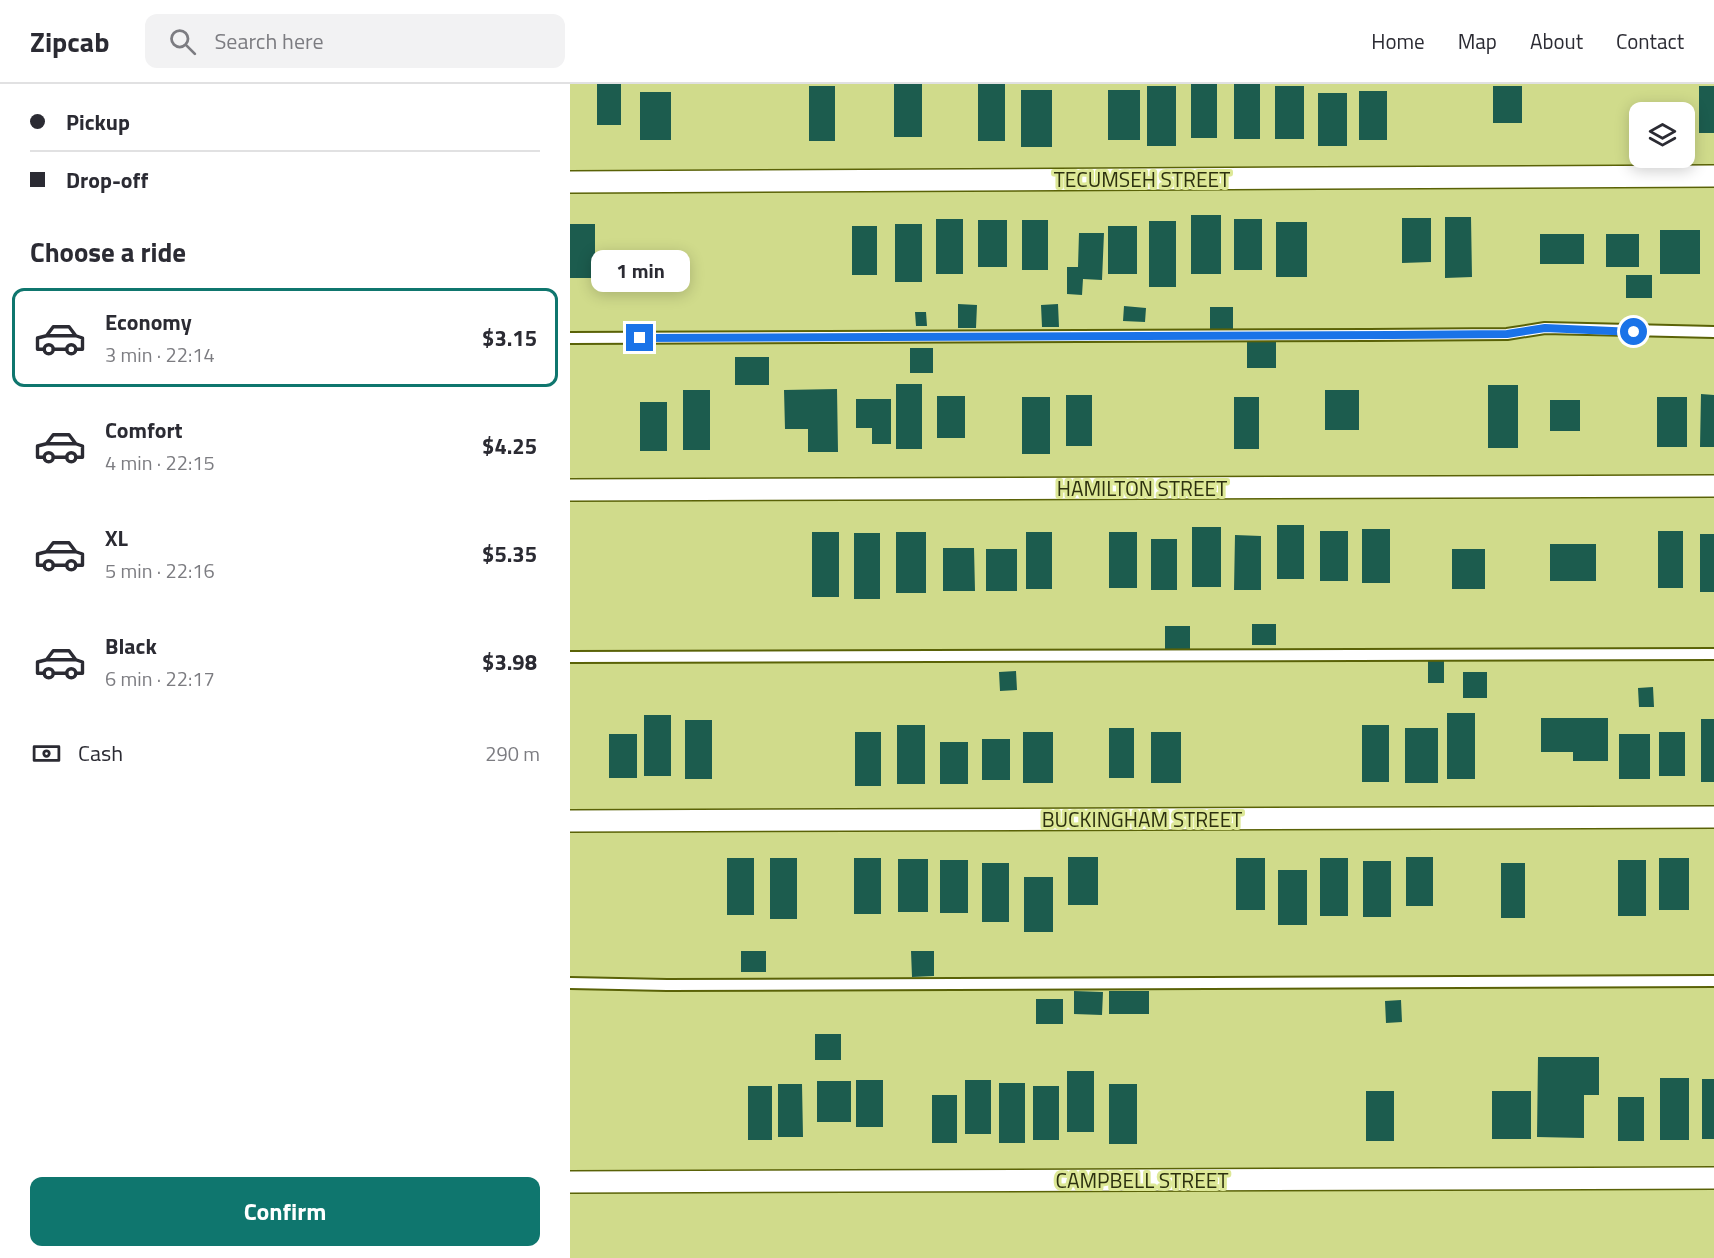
<!DOCTYPE html>
<html lang="en">
<head>
<meta charset="utf-8">
<style>
  body { margin:0; font-family:"Titillium Web",sans-serif; background:#f2f2f3; color:#2b2b33; height:100vh; display:flex; flex-direction:column; font-size:22px; white-space:nowrap }
  * { box-sizing:border-box; margin:0 }
  p { font-size:20px; color:#7c7c81 }
  .icon { flex:none; width:33px; height:33px; fill:none; stroke:currentColor; stroke-width:2; stroke-linecap:round; stroke-linejoin:round }
  .map { position:relative; flex:1; overflow:hidden }
  .side { display:flex; flex-direction:column; background:#fff; width:570px }
  .side>* { flex:none }
  .hud { display:grid; align-content:center; height:132px; padding:0 30px; background:#fff }
  .controls { position:absolute; left:1059px; top:18px; display:grid; gap:12px }
  .controls a { display:grid; place-items:center; width:66px; height:66px; border-radius:12px; background:#fff; box-shadow:0 3px 15px #0003; font-size:30px }
  .end { position:absolute; width:27px; height:27px; margin:-14px; border:8px solid #1a73e8; background:#fff; box-shadow:0 0 0 3px #fff }
  .from { border-radius:50% }
  .bubble { position:absolute; height:42px; border-radius:12px; background:#fff; box-shadow:0 3px 15px #0003; font-size:20px; font-weight:700; line-height:42px; text-align:center }
  .hud b { display:flex; align-items:center; gap:21px; height:57px; font-size:22px }
  .hud b+b { border-top:2px solid #e1e1e2 }
  .hud i { width:15px; height:15px; background:#2b2b33 }
  ul { padding:0; list-style:none }
  li { display:flex; align-items:center; gap:18px; height:99px; margin:0 12px 9px; padding:0 18px; border:3px solid transparent; border-radius:12px }
  li div { flex:1 }
  li b { display:block; font-size:22px }
  li em { font-style:normal; font-weight:700 }
  li.on { border-color:#0f766e }
  li>.icon { width:54px; height:54px; stroke-width:1.5 }
  h2 { padding:0 30px; font-size:27px; line-height:72px }
  .pay { display:flex; align-items:center; gap:15px; height:66px; padding:0 30px; font-size:22px }
  .pay p { margin-inline-start:auto }
  .cta { display:flex; gap:12px; margin-top:auto; padding:12px 30px }
  .cta a { flex:1; height:69px; border-radius:12px; background:#0f766e; color:#fff; font-size:24px; font-weight:700; line-height:69px; text-align:center }
  header { display:flex; align-items:center; gap:36px; box-sizing:border-box; height:84px; padding:0 30px; background:#fff; border-bottom:2px solid #e1e1e2 }
  header strong { font-size:28px }
  nav { display:flex; gap:33px; margin-inline-start:auto; font-size:21px }
  .search { width:420px; height:54px; background:#f2f2f3; display:flex; align-items:center; gap:15px; box-sizing:border-box; padding:0 21px; border-radius:12px; color:#7c7c81; font-size:22px }
  main { display:flex; flex:1; min-height:0 }
  .map>svg:first-child { display:block }
  .building { fill:#1c5c4e }
  .lines { fill:none; stroke-linecap:round; stroke-linejoin:round }
  .service-casing { stroke:#5a6207; stroke-width:14 }
  .minor-casing { stroke:#5a6207; stroke-width:24 }
  .service { stroke:#fff; stroke-width:10 }
  .minor { stroke:#fff; stroke-width:21 }
  .route { stroke:#1a73e8; stroke-width:8 }
  .labels { text-anchor:middle; dominant-baseline:central; stroke-width:6; stroke-linejoin:round; paint-order:stroke }
  .street-label { font-size:21px; fill:#2c300f; stroke:#dde897 }
</style>
</head>
<body>
<header>
<strong>Zipcab</strong>
<div class="search"><svg class="icon" aria-label="search" viewBox="0 0 24 24"><circle cx="10" cy="10" r="6"/><path d="M15 15l6 6"/></svg>Search here</div>
<nav><a>Home</a><a>Map</a><a>About</a><a>Contact</a></nav>
</header>
<main>
<section class="side">
<div class="hud">
<b><i class="from"></i>Pickup</b>
<b><i></i>Drop-off</b>
</div>
<h2>Choose a ride</h2>
<ul>
<li class="on"><svg class="icon" aria-label="car" viewBox="0 0 24 24"><path d="M5 17H2v-5l4-1 3-4h7l3 4 3 1v5h-3M9 17h6M6 11h13"/><circle cx="7" cy="17" r="2"/><circle cx="17" cy="17" r="2"/></svg><div><b>Economy</b><p>3 min · 22:14</p></div><em>$3.15</em></li>
<li><svg class="icon" aria-label="car" viewBox="0 0 24 24"><path d="M5 17H2v-5l4-1 3-4h7l3 4 3 1v5h-3M9 17h6M6 11h13"/><circle cx="7" cy="17" r="2"/><circle cx="17" cy="17" r="2"/></svg><div><b>Comfort</b><p>4 min · 22:15</p></div><em>$4.25</em></li>
<li><svg class="icon" aria-label="car" viewBox="0 0 24 24"><path d="M5 17H2v-5l4-1 3-4h7l3 4 3 1v5h-3M9 17h6M6 11h13"/><circle cx="7" cy="17" r="2"/><circle cx="17" cy="17" r="2"/></svg><div><b>XL</b><p>5 min · 22:16</p></div><em>$5.35</em></li>
<li><svg class="icon" aria-label="car" viewBox="0 0 24 24"><path d="M5 17H2v-5l4-1 3-4h7l3 4 3 1v5h-3M9 17h6M6 11h13"/><circle cx="7" cy="17" r="2"/><circle cx="17" cy="17" r="2"/></svg><div><b>Black</b><p>6 min · 22:17</p></div><em>$3.98</em></li>
</ul>
<div class="pay"><svg class="icon" aria-label="cash" viewBox="0 0 24 24"><path d="M3 7h18v10H3z"/><circle cx="12" cy="12" r="2"/></svg>Cash<p>290 m</p></div>
<div class="cta"><a>Confirm</a></div>
</section>
<div class="map">
<svg width="1144" height="1174" viewBox="0 0 1144 1174">
  <rect width="100%" height="100%" fill="#d0db8b"/>
  <path class="building" d="M27,0H51V41H27Z
    M324,0H352V53H324Z
    M408,0H435V57H408Z
    M621,0H647V54H621Z
    M664,0H690V55H664Z
    M239,2H265V57H239Z
    M577,2H606V62H577Z
    M705,2H734V55H705Z
    M923,2H952V39H923Z
    M1129,2H1144V49H1129Z
    M451,6H482V63H451Z
    M538,6H570V56H538Z
    M789,7H817V56H789Z
    M70,8H101V56H70Z
    M748,9H777V62H748Z
    M621,131H651V190H621Z
    M875,133H901L902,193L875,194Z
    M832,134H861V178L832,179Z
    M366,135H393V190H366Z
    M664,135H692V186H664Z
    M408,136H437V183H408Z
    M452,136H478V186H452Z
    M579,137H606V203H579Z
    M706,138H737V193H706Z
    M0,140H25V194H0Z
    M325,140H352V198H325Z
    M282,142H307V191H282Z
    M538,142H567V190H538Z
    M1090,146H1130V190H1090Z
    M509,149H534L532,196L513,195L512,211L497,210V183H508Z
    M970,150H1014V180H970Z
    M1036,150H1069V183H1036Z
    M1056,191H1082V214H1056Z
    M388,220L407,221L406,244H388Z
    M488,220L489,243H472L471,221Z
    M554,222L576,224L575,238L553,237Z
    M640,223H663V245H640Z
    M345,228H356L357,242H346Z
    M677,258H706V284H677Z
    M340,264H363V289H340Z
    M165,273H199V301H165Z
    M326,300H352V365H326Z
    M918,301H948V364H918Z
    M267,305L268,368H238V345H215L214,306Z
    M113,306H140V366H113Z
    M755,306H789V346H755Z
    M1131,310L1144,311V363H1130Z
    M496,311H522V362H496Z
    M367,312H395V354H367Z
    M452,313H480V370H452Z
    M664,313H689V365H664Z
    M1087,313H1117V363H1087Z
    M286,315H321V360H302V344H286Z
    M980,316H1010V347H980Z
    M70,318H97V367H70Z
    M707,441H734V495H707Z
    M622,443H651V503H622Z
    M792,445H820V499H792Z
    M750,447H778V497H750Z
    M1088,447H1113V504H1088Z
    M242,448H269V513H242Z
    M326,448H356V509H326Z
    M456,448H482V505H456Z
    M539,448H567V504H539Z
    M284,449H310V515H284Z
    M1130,450H1144V508H1130Z
    M665,451L691,452V506H664Z
    M581,455H607V506H581Z
    M980,460H1026V497H980Z
    M373,464H404L405,507H373Z
    M416,465H447V507H416Z
    M882,465H915V505H882Z
    M682,540H706V561H682Z
    M595,542H620V566H595Z
    M858,575L874,576V599H858Z
    M446,587L447,606L430,607L429,588Z
    M893,588H917V614H893Z
    M1083,603L1084,623H1069L1068,604Z
    M877,629H905V695H877Z
    M74,631H101V692H74Z
    M971,634H1038V677H1003V668H971Z
    M1131,635H1144V698H1131Z
    M115,636H142V695H115Z
    M327,641H355V700H327Z
    M792,641H819V698H792Z
    M539,644H564V694H539Z
    M835,644H868V699H835Z
    M285,648H311V702H285Z
    M453,648H483V699H453Z
    M581,648H611V699H581Z
    M1089,648H1115V692H1089Z
    M39,650H67V694H39Z
    M1049,650H1080V695H1049Z
    M412,655H440V696H412Z
    M370,658H398V700H370Z
    M498,773H528V821H498Z
    M836,773H863V822H836Z
    M157,774H184V831H157Z
    M200,774H227V835H200Z
    M284,774H311V830H284Z
    M666,774H695V826H666Z
    M750,774H778V832H750Z
    M1089,774H1119V826H1089Z
    M328,775H358V828H328Z
    M370,776H398V829H370Z
    M1048,776H1076V832H1048Z
    M793,777H821V833H793Z
    M412,779H439V838H412Z
    M931,779H955V834H931Z
    M708,786H737V841H708Z
    M454,793H483V848H454Z
    M171,867H196V888H171Z
    M341,867H364V892L342,893Z
    M504,907L533,908L532,931L504,930Z
    M539,907H579V930H539Z
    M466,915H493V940H466Z
    M831,916L832,938L816,939L815,917Z
    M245,950H271V976H245Z
    M968,973H1029V1011H1014V1054L967,1053Z
    M497,987H524V1048H497Z
    M1090,994H1119V1056H1090Z
    M1132,995H1144V1055H1132Z
    M286,996H313V1043H286Z
    M395,996H421V1050H395Z
    M247,997H281V1038H247Z
    M429,999H455V1059H429Z
    M208,1000H232L233,1053H208Z
    M539,1000H567V1060H539Z
    M178,1002H202V1056H178Z
    M463,1002H489V1056H463Z
    M796,1007H824V1057H796Z
    M922,1007H961V1055H922Z
    M362,1011H387V1059H362Z
    M1048,1013H1074V1057H1048Z"/>
  <g class="lines">
    <defs>
      <path id="service" d="M0,254L799,251L937,250L975,244L1144,248
        M0,573L1144,570
        M0,899L97,901L1144,897"/>
      <path id="minor" d="M0,98L1144,92
        M0,406L1144,402
        M0,737L1144,733
        M0,1098L1144,1094"/>
    </defs>
    <use href="#service" class="service-casing"/>
    <use href="#minor" class="minor-casing"/>
    <use href="#service" class="service"/>
    <use href="#minor" class="minor"/>
  </g>
  <g class="lines">
    <path class="route" d="M70,254L822,251L937,250L975,244L1064,248"/>
  </g>
  <g class="labels">
    <g class="street-label">
      <text x="572" y="95">TECUMSEH STREET</text>
      <text x="572" y="404">HAMILTON STREET</text>
      <text x="572" y="735">BUCKINGHAM STREET</text>
      <text x="572" y="1096">CAMPBELL STREET</text>
    </g>
  </g>
</svg>
<div class="controls">
<a><svg class="icon" aria-label="layers" viewBox="0 0 24 24"><path d="M12 4l9 5-9 5-9-5zM3 14l9 5 9-5"/></svg></a>
</div>
<i class="end from" style="left:1064px;top:248px"></i>
<i class="end" style="left:70px;top:254px"></i>
<div class="bubble" style="left:21px;top:166px;width:99px">1 min</div>
</div>
</main>
</body>
</html>
